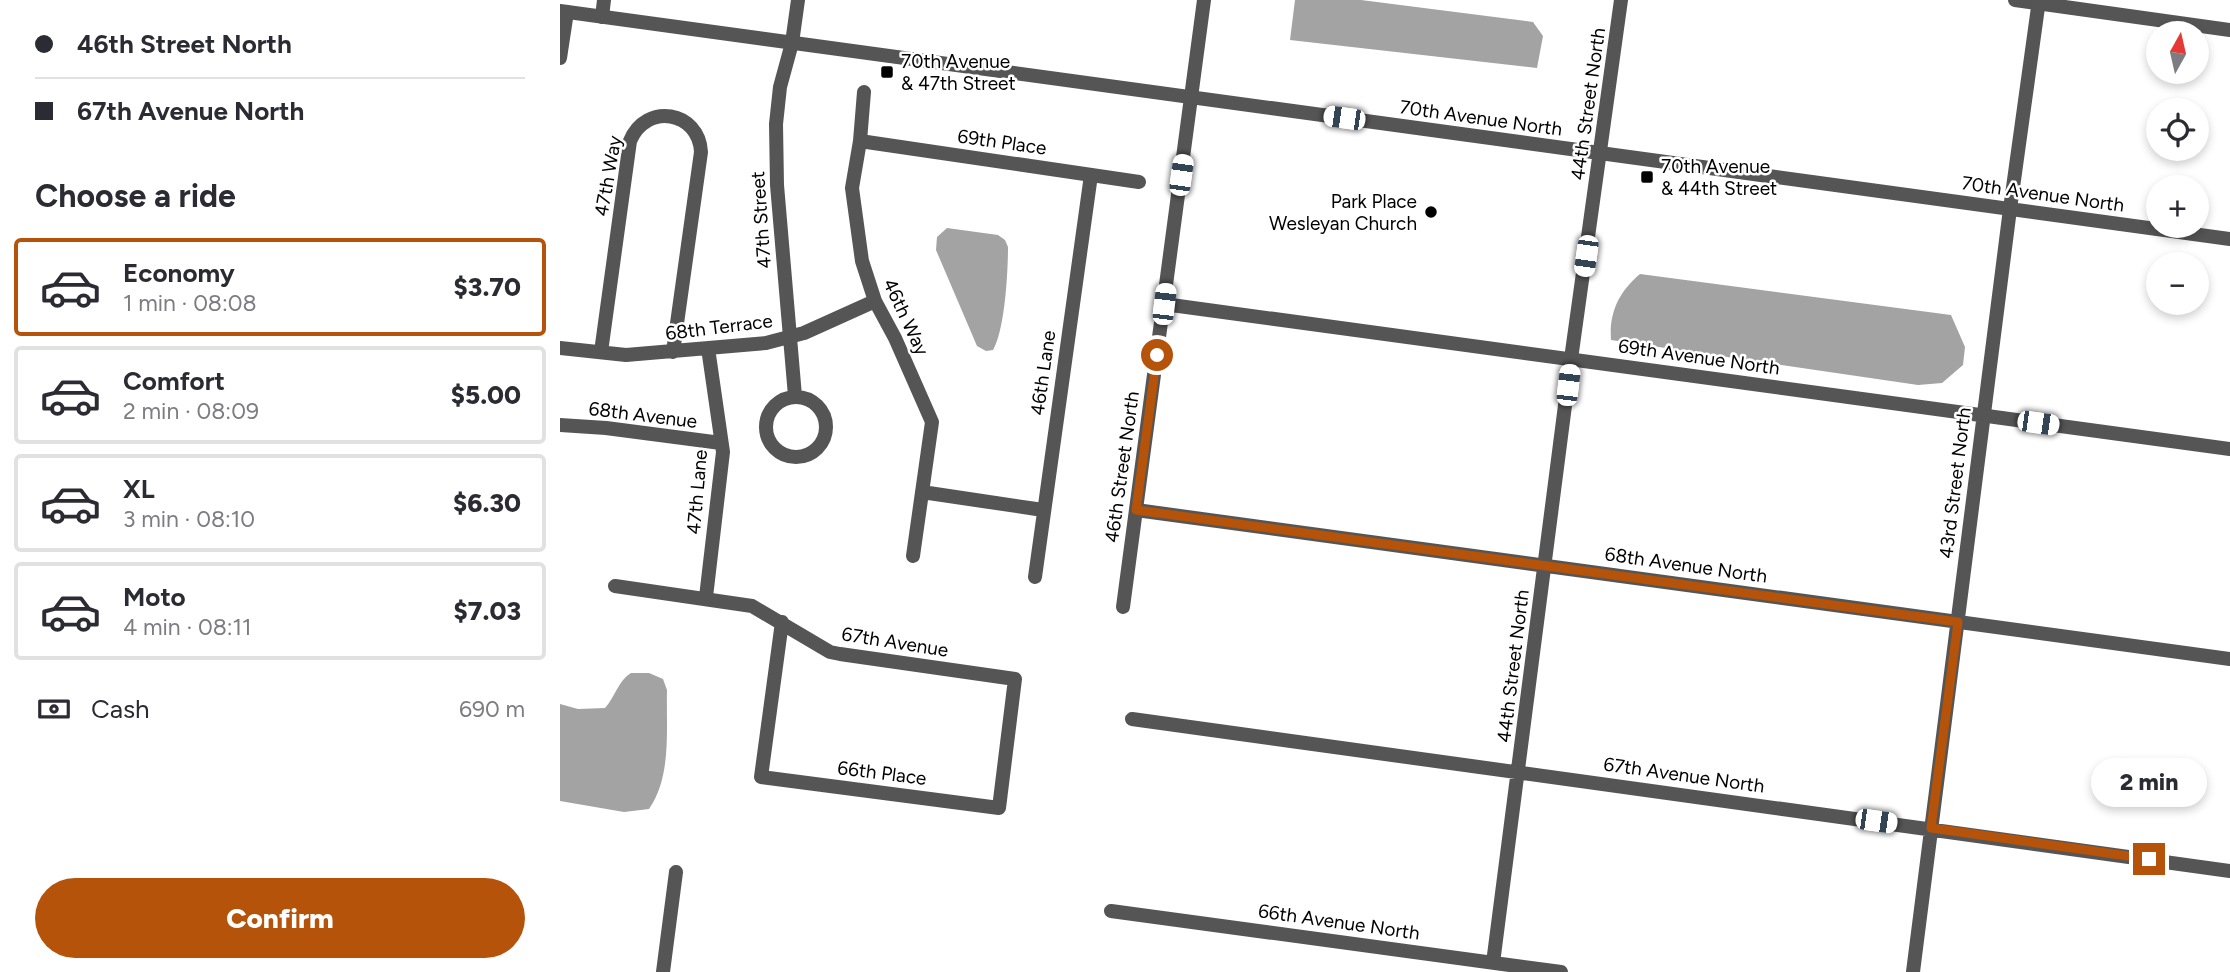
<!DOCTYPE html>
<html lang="en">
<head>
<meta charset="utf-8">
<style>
  body { margin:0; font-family:Figtree,sans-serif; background:#f7f7f7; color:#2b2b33; height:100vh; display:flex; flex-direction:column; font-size:26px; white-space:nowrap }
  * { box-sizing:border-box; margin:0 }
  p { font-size:23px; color:#7c7c81 }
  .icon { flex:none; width:38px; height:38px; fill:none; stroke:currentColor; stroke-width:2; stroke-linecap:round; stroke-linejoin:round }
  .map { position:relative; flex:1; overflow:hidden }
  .details { display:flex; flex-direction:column; background:#fff; width:560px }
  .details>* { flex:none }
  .banner { display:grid; align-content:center; height:154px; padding:0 35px; background:#fff }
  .needle { width:46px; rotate:8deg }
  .controls { position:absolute; left:1586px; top:21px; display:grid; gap:14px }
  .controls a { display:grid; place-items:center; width:63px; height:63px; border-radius:50%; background:#fff; box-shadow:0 4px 10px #0003; font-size:35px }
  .end { position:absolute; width:32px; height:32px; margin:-16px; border:9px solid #b45309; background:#fff; box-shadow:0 0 0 4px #fff }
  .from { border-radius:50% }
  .bubble { position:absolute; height:49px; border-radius:24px; background:#fff; box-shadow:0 4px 10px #0003; font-size:23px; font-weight:800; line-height:49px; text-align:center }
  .car { position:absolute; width:21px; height:42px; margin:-21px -10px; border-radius:9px; box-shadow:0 0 5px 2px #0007; background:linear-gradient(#fff 24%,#345 0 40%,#fff 0 76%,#345 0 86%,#fff 0) }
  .banner b { display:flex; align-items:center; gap:24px; height:66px; font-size:26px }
  .banner b+b { border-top:2px solid #e1e1e2 }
  .banner i { width:18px; height:18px; background:#2b2b33 }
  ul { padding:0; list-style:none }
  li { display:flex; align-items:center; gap:21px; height:98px; margin:0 14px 10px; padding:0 21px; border:4px solid #e1e1e2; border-radius:7px }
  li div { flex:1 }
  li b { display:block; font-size:26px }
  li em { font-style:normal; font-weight:800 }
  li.on { border-color:#b45309 }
  li>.icon { width:63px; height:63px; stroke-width:1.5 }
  h2 { padding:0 35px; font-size:32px; line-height:84px }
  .pay { display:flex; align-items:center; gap:18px; height:77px; padding:0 35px; font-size:26px }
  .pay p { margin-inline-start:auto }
  .button { display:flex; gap:14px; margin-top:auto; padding:14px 35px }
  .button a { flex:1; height:80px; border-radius:42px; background:#b45309; color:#fff; font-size:28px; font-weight:800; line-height:80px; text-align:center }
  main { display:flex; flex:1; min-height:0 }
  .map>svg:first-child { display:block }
  .water { fill:#a3a3a3 }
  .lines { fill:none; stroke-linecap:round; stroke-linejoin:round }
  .minor { stroke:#555; stroke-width:14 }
  .tertiary { stroke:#555; stroke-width:14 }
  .route { stroke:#b45309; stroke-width:9 }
  .poi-dot { fill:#000; stroke:#fff; stroke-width:2.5 }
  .labels { text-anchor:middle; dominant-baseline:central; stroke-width:5; stroke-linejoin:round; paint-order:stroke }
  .poi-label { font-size:19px; fill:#000; stroke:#fff; text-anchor:start }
  .street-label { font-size:19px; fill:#000; stroke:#fff }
</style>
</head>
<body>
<main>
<section class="details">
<div class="banner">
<b><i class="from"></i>46th Street North</b>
<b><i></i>67th Avenue North</b>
</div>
<h2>Choose a ride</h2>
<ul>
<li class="on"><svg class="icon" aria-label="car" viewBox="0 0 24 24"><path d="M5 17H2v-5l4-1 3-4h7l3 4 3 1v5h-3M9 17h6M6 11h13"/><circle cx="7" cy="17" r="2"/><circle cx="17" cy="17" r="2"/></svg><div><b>Economy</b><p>1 min · 08:08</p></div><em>$3.70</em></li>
<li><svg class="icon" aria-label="car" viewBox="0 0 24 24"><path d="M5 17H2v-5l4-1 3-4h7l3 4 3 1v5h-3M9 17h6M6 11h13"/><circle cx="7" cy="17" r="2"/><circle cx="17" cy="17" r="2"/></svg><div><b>Comfort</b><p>2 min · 08:09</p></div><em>$5.00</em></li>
<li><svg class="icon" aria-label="car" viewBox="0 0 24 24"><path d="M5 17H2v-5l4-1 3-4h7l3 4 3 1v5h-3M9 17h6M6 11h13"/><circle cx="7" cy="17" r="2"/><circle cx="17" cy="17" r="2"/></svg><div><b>XL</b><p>3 min · 08:10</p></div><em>$6.30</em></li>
<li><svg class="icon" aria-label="car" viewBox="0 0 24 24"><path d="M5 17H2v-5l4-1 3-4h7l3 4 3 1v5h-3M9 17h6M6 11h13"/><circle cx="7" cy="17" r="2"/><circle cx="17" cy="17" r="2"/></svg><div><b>Moto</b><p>4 min · 08:11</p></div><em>$7.03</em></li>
</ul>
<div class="pay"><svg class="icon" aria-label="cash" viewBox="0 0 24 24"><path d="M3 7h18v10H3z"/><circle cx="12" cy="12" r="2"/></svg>Cash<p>690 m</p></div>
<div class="button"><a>Confirm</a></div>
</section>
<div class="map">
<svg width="1670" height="972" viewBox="0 0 1670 972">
  <rect width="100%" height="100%" fill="#fff"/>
  <path class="water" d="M735,0H801L973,22L983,36L977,68L730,40Z
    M387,228L438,235L445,240L448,247C448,271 445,330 433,350L426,351L417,346L376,250L377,237Z
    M1080,274L1391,315L1405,347L1403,365L1382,383L1358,385L1051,340C1049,312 1059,292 1080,274Z
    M71,673H89L103,679L107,690C106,729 112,776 89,809L64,812L0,801V704L18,709L45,708C55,697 58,681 71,673Z"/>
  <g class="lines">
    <path class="minor" d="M1455,0L1670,30
      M42,17L44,0
      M0,58L7,12
      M304,92L300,141L292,188L302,261L315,301L335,338L372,422L353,556
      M300,141L579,182
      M604,304L1670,449
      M0,348L66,355L206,343L244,333L315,301
      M41,352L70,141C86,102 139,111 141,152L113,352
      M235,396L217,185L216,124L220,87L232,43L238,0
      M206 427a30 30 0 1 1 60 0a30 30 0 1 1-60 0Z
      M0,425L46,428L161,443
      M362,492L483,510
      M576,510L1670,659
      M475,577L531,175
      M55,586L192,606L270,652L280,654L455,679L439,808L201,777L222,622
      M146,597L163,452L148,348
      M563,607L644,0
      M572,719L1670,871
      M551,911L1001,972
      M933,963L1011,359L1061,0
      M103,972L116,872
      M1353,972L1450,209"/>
    <path class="tertiary" d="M0,11L1670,239
      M1450,209L1479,0"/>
  </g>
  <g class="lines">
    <path class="route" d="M597,355L576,510L1398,622L1371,828L1589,859"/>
  </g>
  <g class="poi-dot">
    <rect x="320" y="65" width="14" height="14" rx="3.5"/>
    <rect x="1080" y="170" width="14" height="14" rx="3.5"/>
    <circle cx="871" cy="212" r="7"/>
  </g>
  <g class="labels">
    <g class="poi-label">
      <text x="341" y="61">70th Avenue<tspan x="341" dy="22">&amp; 47th Street</tspan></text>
      <text x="1101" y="166">70th Avenue<tspan x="1101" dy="22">&amp; 44th Street</tspan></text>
      <text x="857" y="201" text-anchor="end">Park Place<tspan x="857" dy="22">Wesleyan Church</tspan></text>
    </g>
    <g class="street-label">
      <text transform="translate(1028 104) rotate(-82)">44th Street North</text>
      <text transform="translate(921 118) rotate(8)">70th Avenue North</text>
      <text transform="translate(442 142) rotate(8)">69th Place</text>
      <text transform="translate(48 176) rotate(-80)">47th Way</text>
      <text transform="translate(1483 194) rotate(8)">70th Avenue North</text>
      <text transform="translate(201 220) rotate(-94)">47th Street</text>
      <text transform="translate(346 317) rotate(65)">46th Way</text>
      <text transform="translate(159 327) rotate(-7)">68th Terrace</text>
      <text transform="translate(1139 357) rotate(8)">69th Avenue North</text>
      <text transform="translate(483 373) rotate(-82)">46th Lane</text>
      <text transform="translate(83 415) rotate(7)">68th Avenue</text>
      <text transform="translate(562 467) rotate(-82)">46th Street North</text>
      <text transform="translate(1395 483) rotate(-83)">43rd Street North</text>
      <text transform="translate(137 492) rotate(-85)">47th Lane</text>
      <text transform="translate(1126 565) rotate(8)">68th Avenue North</text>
      <text transform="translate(335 642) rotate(9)">67th Avenue</text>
      <text transform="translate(953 666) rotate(-83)">44th Street North</text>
      <text transform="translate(322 773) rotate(7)">66th Place</text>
      <text transform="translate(1124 775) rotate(8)">67th Avenue North</text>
      <text transform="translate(779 922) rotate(8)">66th Avenue North</text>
    </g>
  </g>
</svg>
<div class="controls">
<a><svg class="needle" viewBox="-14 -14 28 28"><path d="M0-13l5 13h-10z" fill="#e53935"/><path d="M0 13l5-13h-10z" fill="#7c7c81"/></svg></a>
<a><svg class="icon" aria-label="locate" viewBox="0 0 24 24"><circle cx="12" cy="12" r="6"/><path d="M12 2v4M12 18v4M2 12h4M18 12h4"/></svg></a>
<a>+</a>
<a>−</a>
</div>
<i class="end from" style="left:597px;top:355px"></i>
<i class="end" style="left:1589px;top:859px"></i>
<div class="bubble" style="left:1531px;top:758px;width:116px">2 min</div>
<i class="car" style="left:784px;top:118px;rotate:278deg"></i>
<i class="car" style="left:621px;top:175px;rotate:8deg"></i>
<i class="car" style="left:1026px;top:256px;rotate:188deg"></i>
<i class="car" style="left:604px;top:304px;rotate:7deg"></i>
<i class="car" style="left:1008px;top:385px;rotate:7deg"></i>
<i class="car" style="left:1478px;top:423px;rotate:98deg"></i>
<i class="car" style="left:1316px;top:821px;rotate:98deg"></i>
</div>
</main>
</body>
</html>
